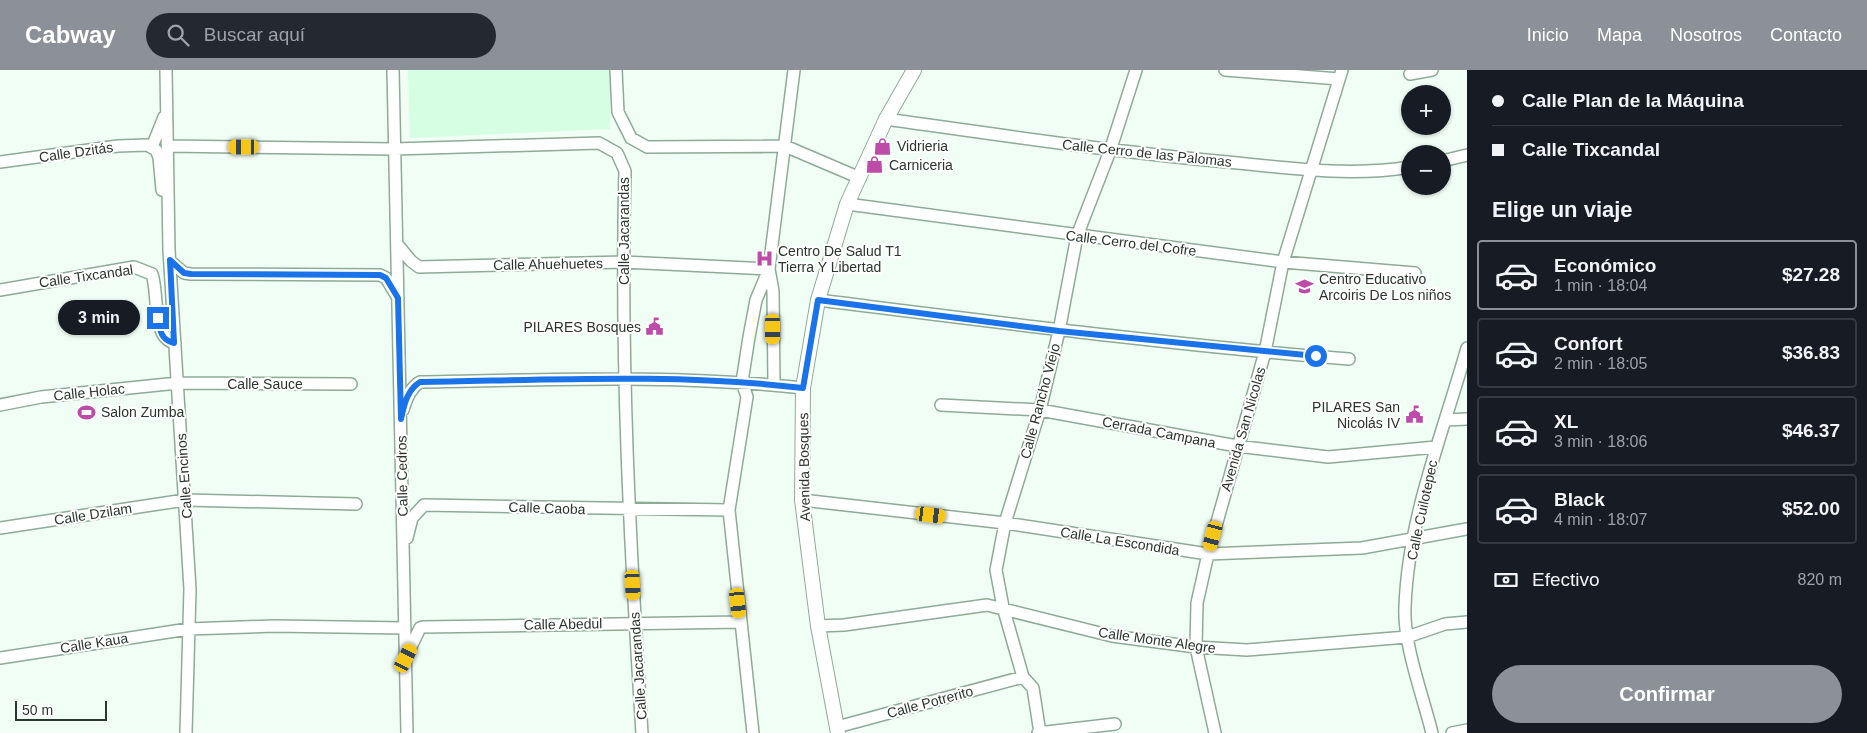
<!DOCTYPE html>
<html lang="es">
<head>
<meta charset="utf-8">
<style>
  body { margin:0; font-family:Arial,sans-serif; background:#242831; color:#f1f3f6; height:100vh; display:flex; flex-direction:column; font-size:19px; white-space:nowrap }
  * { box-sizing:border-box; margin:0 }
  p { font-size:16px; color:#9ea1a6 }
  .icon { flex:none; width:28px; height:28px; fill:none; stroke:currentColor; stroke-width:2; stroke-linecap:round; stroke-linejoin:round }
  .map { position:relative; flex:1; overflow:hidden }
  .details { display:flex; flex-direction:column; background:#171b24; width:400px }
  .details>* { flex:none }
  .hud { display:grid; align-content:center; height:110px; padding:0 25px; background:#171b24 }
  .fabs { position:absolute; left:1401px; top:15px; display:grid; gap:10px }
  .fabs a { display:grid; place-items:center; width:50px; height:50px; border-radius:50%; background:#171b24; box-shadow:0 1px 4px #0004; font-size:25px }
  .scale { position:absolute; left:15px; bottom:12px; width:92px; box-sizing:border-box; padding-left:5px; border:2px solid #29352d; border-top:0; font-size:14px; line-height:18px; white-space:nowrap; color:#29352d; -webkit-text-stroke:4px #fff; paint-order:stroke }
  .end { position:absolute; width:22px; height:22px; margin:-11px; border:6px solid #1a73e8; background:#fff; box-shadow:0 0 0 2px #fff }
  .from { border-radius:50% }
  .bubble { position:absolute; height:35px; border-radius:18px; background:#171b24; box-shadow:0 1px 4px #0004; font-size:16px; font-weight:700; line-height:35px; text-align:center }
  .car { position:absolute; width:15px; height:30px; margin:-15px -8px; border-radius:6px; box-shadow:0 0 4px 1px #0007; background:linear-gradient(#f5c518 24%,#345 0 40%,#f5c518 0 76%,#345 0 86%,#f5c518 0) }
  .hud b { display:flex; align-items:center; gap:18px; height:48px; font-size:19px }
  .hud b+b { border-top:1px solid #363941 }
  .hud i { width:12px; height:12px; background:#f1f3f6 }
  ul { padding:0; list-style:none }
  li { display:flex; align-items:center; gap:15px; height:70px; margin:0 10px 8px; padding:0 15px; border:2px solid #363941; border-radius:5px }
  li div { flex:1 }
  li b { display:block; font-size:19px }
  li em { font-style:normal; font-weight:700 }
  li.current { border-color:#8c9099 }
  li>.icon { width:45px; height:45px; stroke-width:1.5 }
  h2 { padding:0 25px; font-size:22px; line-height:60px }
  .pay { display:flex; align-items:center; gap:12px; height:55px; padding:0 25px; font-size:19px }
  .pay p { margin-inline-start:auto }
  .cta { display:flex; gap:10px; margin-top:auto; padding:10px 25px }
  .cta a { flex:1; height:58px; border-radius:30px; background:#8c9099; color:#fff; font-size:20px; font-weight:700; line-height:58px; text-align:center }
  header { display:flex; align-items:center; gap:30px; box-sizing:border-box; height:70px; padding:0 25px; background:#8c9099; color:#fff }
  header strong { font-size:24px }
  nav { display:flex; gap:28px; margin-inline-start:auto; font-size:18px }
  .search { width:350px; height:45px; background:#242831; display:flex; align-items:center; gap:12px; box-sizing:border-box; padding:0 18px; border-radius:28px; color:#9ea1a6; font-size:19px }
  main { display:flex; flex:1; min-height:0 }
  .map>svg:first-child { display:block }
  .built { fill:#d5fee2 }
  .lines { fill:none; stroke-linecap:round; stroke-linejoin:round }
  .minor-casing { stroke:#8dab97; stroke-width:14 }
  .tertiary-casing { stroke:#8dab97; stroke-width:16 }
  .minor { stroke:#fff; stroke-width:11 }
  .tertiary { stroke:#fff; stroke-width:14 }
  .route { stroke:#1a73e8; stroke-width:6 }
  .labels { text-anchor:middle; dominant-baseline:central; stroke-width:4; stroke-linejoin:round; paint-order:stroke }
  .poi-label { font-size:14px; fill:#29352d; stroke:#fff; text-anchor:start }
  .street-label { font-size:14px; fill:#29352d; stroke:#fff }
</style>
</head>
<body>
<header>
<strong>Cabway</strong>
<div class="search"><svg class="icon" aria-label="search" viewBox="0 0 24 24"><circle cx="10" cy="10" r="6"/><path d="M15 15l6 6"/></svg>Buscar aquí</div>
<nav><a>Inicio</a><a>Mapa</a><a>Nosotros</a><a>Contacto</a></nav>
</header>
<main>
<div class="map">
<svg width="1467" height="663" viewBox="0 0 1467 663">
  <rect width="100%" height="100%" fill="#f1fef5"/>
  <path class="built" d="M408,0H610V59L410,68Z"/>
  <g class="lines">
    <defs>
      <path id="minor" d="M166,0L169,180L190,519L186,663
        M393,0L407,663
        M616,0L618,42L631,68L647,77L785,76L860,108
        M1225,0L1339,9
        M1410,4L1432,0
        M886,49C1000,65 1114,82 1228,92C1288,98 1351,107 1410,97
        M168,76L395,79L599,73L617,83L625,101C620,289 630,476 642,663
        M152,77L164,47
        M1442,91L1467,85
        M0,92L118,76L147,75L156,80L159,87L162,120
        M847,134L1283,192L1415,203
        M397,174L411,191L419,197L624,192L769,199
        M170,191L184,203L191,204L380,205L386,208L398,228
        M0,220L134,197L152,204C159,224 151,268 175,273
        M818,230C995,252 1172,275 1349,289
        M774,315L773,221L769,199L794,0
        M0,335L41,327L178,313L351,314
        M941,335L1040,340L1237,376L1328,387L1436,377
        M403,340C406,329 410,318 420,312C548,310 676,304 803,318
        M1447,350L1467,349
        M802,430L1005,453L1208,484L1362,478L1467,459
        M0,458L185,430L356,434
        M407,468L412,448L424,435L729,440
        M818,556L844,555L987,535L1112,566L1196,577L1247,580L1407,567L1445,554L1467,552
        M406,587L420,558L423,557L740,552
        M0,588L188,559L274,556L405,558
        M837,657L1023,607
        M753,663L729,440L747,327L742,312L749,267L756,230L769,199
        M1038,663L1115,654
        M1040,663L1033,618L1023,607L1003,537L996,500L1005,453L1040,340L1059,261L1077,166L1110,81L1136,0
        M1215,663L1196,577L1197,533L1208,484L1265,282L1283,192L1342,0
        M1432,663C1423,626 1403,574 1405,537C1408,448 1443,363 1467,278
        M1452,663L1467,660"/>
      <path id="tertiary" d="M838,663L818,556L802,430L803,318L818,230L847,134L886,49L914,0"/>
    </defs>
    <use href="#minor" class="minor-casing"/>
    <use href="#tertiary" class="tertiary-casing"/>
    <use href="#minor" class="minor"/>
    <use href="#tertiary" class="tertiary"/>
  </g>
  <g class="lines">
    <path class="route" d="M158,248C160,261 161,270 174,273L170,190L184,203L191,204L380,205L386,208L398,228L401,349C404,335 407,320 420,312C548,310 676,303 803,318L818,230L1059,261L1316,286"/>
  </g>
  <defs>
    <symbol id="shop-bare" viewBox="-9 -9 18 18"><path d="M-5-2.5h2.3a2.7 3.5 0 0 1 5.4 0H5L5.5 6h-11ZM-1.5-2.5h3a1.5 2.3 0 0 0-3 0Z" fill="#bd4ca8" stroke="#fff" stroke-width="2.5" paint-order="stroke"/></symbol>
    <symbol id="hospital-bare" viewBox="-9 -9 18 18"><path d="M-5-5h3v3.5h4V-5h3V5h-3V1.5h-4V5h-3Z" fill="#bd4ca8" stroke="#fff" stroke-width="2.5" paint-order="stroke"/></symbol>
    <symbol id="school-bare" viewBox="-9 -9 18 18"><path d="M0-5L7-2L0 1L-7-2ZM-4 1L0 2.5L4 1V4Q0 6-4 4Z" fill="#bd4ca8" stroke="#fff" stroke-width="2.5" paint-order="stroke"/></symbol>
    <symbol id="civic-bare" viewBox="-9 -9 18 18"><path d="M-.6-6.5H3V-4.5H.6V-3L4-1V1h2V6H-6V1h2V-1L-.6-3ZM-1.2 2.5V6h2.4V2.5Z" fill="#bd4ca8" stroke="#fff" stroke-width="2.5" paint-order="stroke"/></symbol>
    <symbol id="stadium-bare" viewBox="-9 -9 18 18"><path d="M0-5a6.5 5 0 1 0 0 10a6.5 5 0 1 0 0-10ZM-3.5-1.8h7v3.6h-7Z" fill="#bd4ca8" stroke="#fff" stroke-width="2.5" paint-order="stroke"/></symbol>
  </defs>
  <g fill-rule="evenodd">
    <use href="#shop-bare" x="870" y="64" width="25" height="25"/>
    <use href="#shop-bare" x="862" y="82" width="25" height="25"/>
    <use href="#hospital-bare" x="752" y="176" width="25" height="25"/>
    <use href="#school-bare" x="1292" y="204" width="25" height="25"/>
    <use href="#civic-bare" x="642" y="244" width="25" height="25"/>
    <use href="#stadium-bare" x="74" y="330" width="25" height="25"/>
    <use href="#civic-bare" x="1402" y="332" width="25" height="25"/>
  </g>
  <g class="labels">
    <g class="poi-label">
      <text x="897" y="76">Vidrieria</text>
      <text x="889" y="95">Carniceria</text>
      <text x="778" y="181">Centro De Salud T1<tspan x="778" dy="16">Tierra Y Libertad</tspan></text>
      <text x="1319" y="209">Centro Educativo<tspan x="1319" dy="16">Arcoiris De Los niños</tspan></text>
      <text x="641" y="257" text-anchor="end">PILARES Bosques</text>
      <text x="1400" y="337" text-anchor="end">PILARES San<tspan x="1400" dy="16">Nicolás IV</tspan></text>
      <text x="101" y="342">Salon Zumba</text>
    </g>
    <g class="street-label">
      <text transform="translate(76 82) rotate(-8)">Calle Dzitás</text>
      <text transform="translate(1147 83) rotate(6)">Calle Cerro de las Palomas</text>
      <text transform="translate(624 161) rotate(-90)">Calle Jacarandas</text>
      <text transform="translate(1131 173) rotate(7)">Calle Cerro del Cofre</text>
      <text transform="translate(548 194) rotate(-1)">Calle Ahuehuetes</text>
      <text transform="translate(86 206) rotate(-8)">Calle Tixcandal</text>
      <text x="265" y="314">Calle Sauce</text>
      <text transform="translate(89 322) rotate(-6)">Calle Holac</text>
      <text transform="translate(1040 331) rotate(-75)">Calle Rancho Viejo</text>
      <text transform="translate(1243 359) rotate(-74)">Avenida San Nicolas</text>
      <text transform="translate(1159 362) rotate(11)">Cerrada Campana</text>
      <text transform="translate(804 397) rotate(-91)">Avenida Bosques</text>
      <text transform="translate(184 406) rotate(-94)">Calle Encinos</text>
      <text transform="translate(402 406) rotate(-91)">Calle Cedros</text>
      <text transform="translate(547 438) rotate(2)">Calle Caoba</text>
      <text transform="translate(1422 440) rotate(-78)">Calle Cuilotepec</text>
      <text transform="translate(93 444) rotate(-9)">Calle Dzilam</text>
      <text transform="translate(1120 471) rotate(9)">Calle La Escondida</text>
      <text transform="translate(563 554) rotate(-1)">Calle Abedul</text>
      <text transform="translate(1157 570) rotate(8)">Calle Monte Alegre</text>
      <text transform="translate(94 573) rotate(-9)">Calle Kaua</text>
      <text transform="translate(638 596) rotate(-94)">Calle Jacarandas</text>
      <text transform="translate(930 632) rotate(-15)">Calle Potrerito</text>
    </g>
  </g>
</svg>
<div class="fabs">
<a>+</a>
<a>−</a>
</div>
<div class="scale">50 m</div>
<i class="end from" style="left:1316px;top:286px"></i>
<i class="end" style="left:158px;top:248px"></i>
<div class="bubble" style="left:58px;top:230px;width:82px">3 min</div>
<i class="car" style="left:244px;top:77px;rotate:270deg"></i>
<i class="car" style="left:773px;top:259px;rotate:180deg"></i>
<i class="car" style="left:931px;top:445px;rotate:97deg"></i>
<i class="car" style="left:1213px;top:466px;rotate:195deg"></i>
<i class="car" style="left:633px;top:515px;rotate:177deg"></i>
<i class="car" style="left:738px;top:533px;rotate:174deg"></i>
<i class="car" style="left:406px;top:588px;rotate:27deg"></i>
</div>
<section class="details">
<div class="hud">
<b><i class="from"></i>Calle Plan de la Máquina</b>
<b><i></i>Calle Tixcandal</b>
</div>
<h2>Elige un viaje</h2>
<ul>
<li class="current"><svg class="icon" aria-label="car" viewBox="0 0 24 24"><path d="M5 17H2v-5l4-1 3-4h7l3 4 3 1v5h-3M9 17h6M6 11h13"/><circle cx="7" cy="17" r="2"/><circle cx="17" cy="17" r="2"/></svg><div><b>Económico</b><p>1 min · 18:04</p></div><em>$27.28</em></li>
<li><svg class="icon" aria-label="car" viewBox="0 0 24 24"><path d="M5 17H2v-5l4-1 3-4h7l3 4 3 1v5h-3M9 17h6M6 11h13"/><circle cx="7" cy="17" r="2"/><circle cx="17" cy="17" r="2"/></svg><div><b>Confort</b><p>2 min · 18:05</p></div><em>$36.83</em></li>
<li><svg class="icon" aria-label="car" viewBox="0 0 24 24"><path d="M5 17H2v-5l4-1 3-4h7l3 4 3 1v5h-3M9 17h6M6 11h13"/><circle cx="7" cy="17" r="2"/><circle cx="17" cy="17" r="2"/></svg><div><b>XL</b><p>3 min · 18:06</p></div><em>$46.37</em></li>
<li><svg class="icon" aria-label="car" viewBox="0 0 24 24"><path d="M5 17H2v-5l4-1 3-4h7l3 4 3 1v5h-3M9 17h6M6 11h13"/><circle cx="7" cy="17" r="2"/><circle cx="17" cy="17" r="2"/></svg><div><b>Black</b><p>4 min · 18:07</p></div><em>$52.00</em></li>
</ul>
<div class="pay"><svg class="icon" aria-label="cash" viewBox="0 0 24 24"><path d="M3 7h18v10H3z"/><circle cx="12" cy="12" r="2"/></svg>Efectivo<p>820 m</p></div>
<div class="cta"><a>Confirmar</a></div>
</section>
</main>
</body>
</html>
